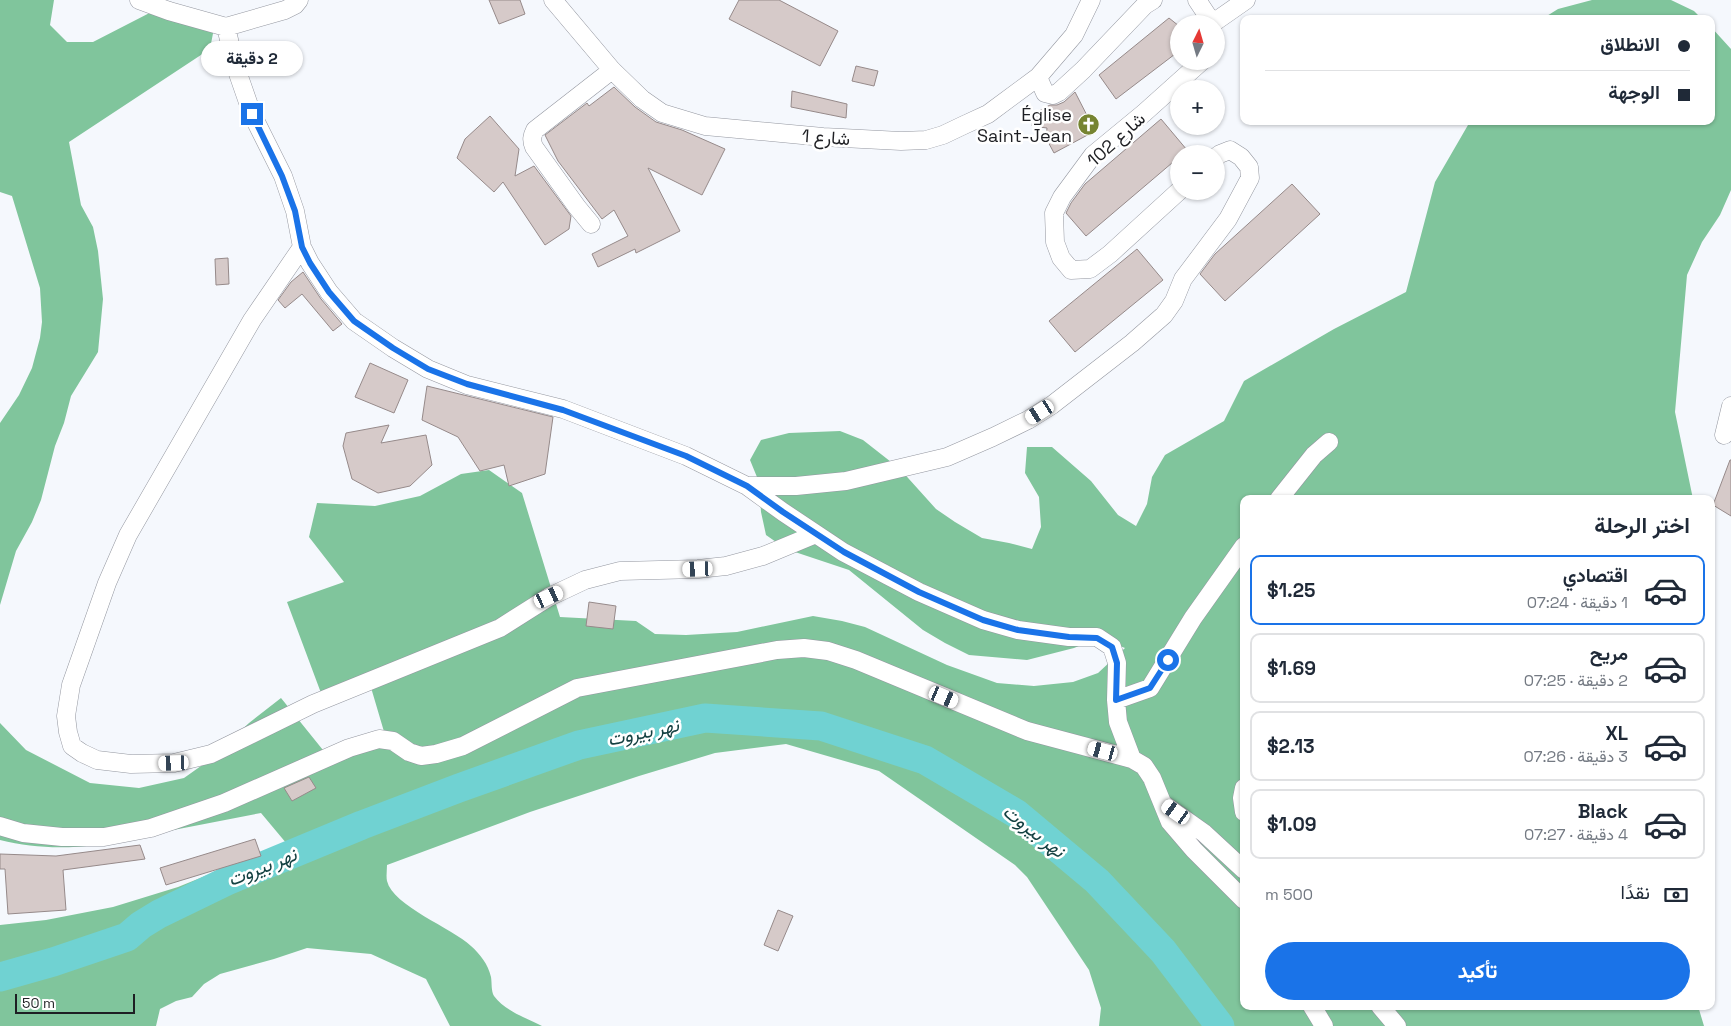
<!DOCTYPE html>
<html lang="ar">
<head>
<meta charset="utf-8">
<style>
  body { margin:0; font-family:"Space Grotesk",Vazirmatn,sans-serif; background:#f6f6f7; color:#1f2937; direction:rtl; height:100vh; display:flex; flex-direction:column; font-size:19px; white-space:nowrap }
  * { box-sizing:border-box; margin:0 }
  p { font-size:16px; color:#747a83 }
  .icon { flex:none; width:28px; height:28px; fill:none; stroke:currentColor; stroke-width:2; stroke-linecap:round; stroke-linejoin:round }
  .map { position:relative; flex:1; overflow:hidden; direction:ltr }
  .panel { position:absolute; left:1240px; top:495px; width:475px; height:515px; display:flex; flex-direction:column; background:#fff; border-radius:10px; box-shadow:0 1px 4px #0004; direction:rtl }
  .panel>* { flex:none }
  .hud { position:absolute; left:1240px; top:15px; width:475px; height:110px; border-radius:10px; box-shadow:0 1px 4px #0004; direction:rtl; display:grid; align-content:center; height:110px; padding:0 25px; background:#fff }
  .needle { width:32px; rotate:5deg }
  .fabs { position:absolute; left:1170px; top:15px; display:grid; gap:10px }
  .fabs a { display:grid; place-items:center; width:55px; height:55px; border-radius:50%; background:#fff; box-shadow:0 1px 4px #0004; font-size:25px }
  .scale { position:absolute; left:15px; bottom:12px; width:120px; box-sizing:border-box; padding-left:5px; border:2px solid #1e1f23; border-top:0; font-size:14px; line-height:18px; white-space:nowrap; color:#1e1f23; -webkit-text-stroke:4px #fff; paint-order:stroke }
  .end { position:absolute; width:22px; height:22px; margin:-11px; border:6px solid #1a73e8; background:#fff; box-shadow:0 0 0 2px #fff }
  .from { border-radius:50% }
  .bubble { position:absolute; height:35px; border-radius:18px; background:#fff; box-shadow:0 1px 4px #0004; font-size:16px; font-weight:800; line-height:35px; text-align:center; direction:rtl }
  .car { position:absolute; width:15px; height:30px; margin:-15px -8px; border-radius:6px; box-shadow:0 0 4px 1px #0007; background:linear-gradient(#fff 24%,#345 0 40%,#fff 0 76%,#345 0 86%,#fff 0) }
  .hud b { display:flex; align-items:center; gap:18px; height:48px; font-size:19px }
  .hud b+b { border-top:1px solid #e0e1e3 }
  .hud i { width:12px; height:12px; background:#1f2937 }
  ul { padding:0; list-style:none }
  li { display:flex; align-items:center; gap:15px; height:70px; margin:0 10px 8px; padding:0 15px; border:2px solid #e0e1e3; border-radius:10px }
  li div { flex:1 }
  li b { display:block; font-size:19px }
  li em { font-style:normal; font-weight:800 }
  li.on { border-color:#1a73e8 }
  li>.icon { width:45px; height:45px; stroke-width:1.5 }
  h2 { padding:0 25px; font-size:22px; line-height:60px }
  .pay { display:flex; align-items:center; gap:12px; height:55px; padding:0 25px; font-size:19px }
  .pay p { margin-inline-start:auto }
  .action { display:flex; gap:10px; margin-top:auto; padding:10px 25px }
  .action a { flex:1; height:58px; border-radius:30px; background:#1a73e8; color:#fff; font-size:20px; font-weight:800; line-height:58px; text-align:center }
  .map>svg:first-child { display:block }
  .forest { fill:#80c59c }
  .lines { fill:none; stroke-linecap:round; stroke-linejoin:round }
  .river { stroke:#70d2d2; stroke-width:29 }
  .building { fill:#d6cac9; stroke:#968a8a }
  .minor-casing { stroke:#9497a0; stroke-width:19 }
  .minor { stroke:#fff; stroke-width:18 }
  .route { stroke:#1a73e8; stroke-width:6 }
  .labels { text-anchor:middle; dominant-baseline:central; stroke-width:5; stroke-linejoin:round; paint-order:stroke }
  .poi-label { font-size:18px; fill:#1e1f23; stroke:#fff; text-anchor:end }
  .street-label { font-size:18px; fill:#1e1f23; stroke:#fff }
  .water-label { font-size:19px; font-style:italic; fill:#144142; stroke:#fff }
</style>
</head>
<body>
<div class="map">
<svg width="1731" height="1026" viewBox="0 0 1731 1026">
  <rect width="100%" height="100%" fill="#f5f8fd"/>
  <path class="forest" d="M0,0H54L50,25L67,42H93L165,5L215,23L210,49L69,142L81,205L93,227L98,251L103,299L98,352L71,396L64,423L55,446L41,500L32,522L16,551L0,605V423L19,395L32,368L40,338L42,322L40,288L12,196L0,192Z
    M1592,0H1671L1694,11L1702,19H1542L1558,9Z
    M1711,27L1731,49V190L1720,215L1702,242L1687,275L1675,412L1693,499H1244V1006H1698L1704,1026H1099L1101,1008L1089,970L1027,877L1015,865L879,771L786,744L715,753L639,776L530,812L387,865C387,870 386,876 387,881C393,906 452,928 471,946C480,954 488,964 491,977C492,983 491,991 494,996C505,1011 526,1018 542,1026H450L426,979L371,954L307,948L274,959L220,974L204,984L192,997L176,1001L160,1009L156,1026H0V925L46,920L113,907L178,887L210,874L292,850L261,813L96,845C63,849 32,848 0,840V723L26,750L90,783L139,788L184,778L208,761L249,723L281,698L331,760L385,735L367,674L321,693L287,602L344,582L309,537L317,503L375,506L420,496L461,474L489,470L522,493L560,617L636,621L655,634L686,635L737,632L813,616L842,621L865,627L947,665L997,683L1034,686L1073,682L1098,673L1125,648L1098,638L1074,648L1027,660L969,655L945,643L923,630L849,570L786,549L766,535L761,512L759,482L750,460L761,440L789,433L840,431L863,440L900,469L936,509L955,522L982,538L1009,543L1032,549L1041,527L1039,497L1025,473L1027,447H1052L1091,481L1118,515L1136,526L1147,504L1152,477L1165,455L1224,421L1244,381L1334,329L1406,292L1435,182L1468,125L1469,121H1711Z"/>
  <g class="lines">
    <path class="river" d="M0,977L53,962L127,937L141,925L159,914L229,880L362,825L459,788L579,745L705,718L821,726L925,760L1017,814L1097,881L1163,951L1220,1026"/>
  </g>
  <path class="building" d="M489,0H520L525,14L499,24Z
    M739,0H779L838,31L820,66L729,19Z
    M1169,18L1179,26V51L1116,99L1099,75Z
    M856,66L878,71L874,86L852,81Z
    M614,87L635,107L656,122L682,130L725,149L702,195L648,168L680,231L636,253L635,249L598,267L592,254L628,236L614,210L602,219L558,161L545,135L587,103L589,106Z
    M792,91L847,104L846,118L791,107Z
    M1075,92L1095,131L1054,153L1046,138L1047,128L1032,126L1033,114L1050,105H1057L1064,102Z
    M490,116L519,149L515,176L534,166L571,216L569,229L545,245L503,182L494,192L457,158L465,139Z
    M1161,119L1187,150L1183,154H1179V157L1086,236L1066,213L1071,203L1085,184Z
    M1292,184L1320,214L1225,301L1200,274L1215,254Z
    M1137,249L1163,280L1075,352L1049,321Z
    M228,258L229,284L216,285L215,259Z
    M303,272L321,299L342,324L333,331L302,294L285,308L278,300L291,282Z
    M370,363L408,380L394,413L355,397Z
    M427,386L553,417L545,474L509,486L504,465L480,471L458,437L422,420Z
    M389,425L381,443L426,435L432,465L410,486L378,493L352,479L343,446L346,433Z
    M1730,460H1731V516L1713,505Z
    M589,602L616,606L613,629L586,626Z
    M309,777L316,788L292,801L284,788Z
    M255,839L261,856L166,885L160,868Z
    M140,845L145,859L63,870L66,910L8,914L5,869H0V854L56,856Z
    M778,910L793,916L778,951L764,945Z"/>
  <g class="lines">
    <defs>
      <path id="minor" d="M139,0L169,11L226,27L285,10L295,5L299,0
        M553,0L612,70L642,99L662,113L705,126L823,137L901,141L926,140L943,135L964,125L988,114L1038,77L1074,35L1091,0
        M1197,0L1213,24
        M1213,23L1246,0
        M226,27L235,65L252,114L283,176L295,211L302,247L310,263L329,292L354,321L393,348L428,369L467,385L563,409L686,456L747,486L783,512L843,552L919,592L983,620L1018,630L1069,637H1097L1112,647L1117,663L1116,700L1118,722L1132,759
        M1038,77L1045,93L1053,95L1059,92L1083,70L1145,5L1153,0
        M1179,191L1110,254L1090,269L1071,270L1061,258L1055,242L1054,213L1062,197L1093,155L1144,113L1202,61
        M591,224L577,207L534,147C531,140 532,136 535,130L612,70
        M302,247L252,320L128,535L107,583L71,685L66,716L68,732L72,746L82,753L97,760L131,764L174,763L211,754L313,704L500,628L549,597L585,580L620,571L698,569L726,566L763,556L816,534
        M1724,435L1731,406
        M747,486H796L846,481L947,457L993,437L1028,420L1052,405L1132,343L1164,315L1174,301L1183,279L1228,219L1250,178L1249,167L1241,157L1230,150L1220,154L1216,157
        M1279,499L1314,455L1329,442
        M1116,700L1150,688L1193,618L1244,546
        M1244,788L1242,798L1244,812
        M1163,804L1204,833L1244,870
        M0,826L23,833L62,837H104L151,828L224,803L349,748L379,739L393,741L409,752L421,756L436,754L463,746L577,688L777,650L804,648L828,651L856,660L1027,731L1132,759L1144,766L1152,778L1170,822L1194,850L1244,900
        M1312,1006L1324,1026
        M1380,1006L1397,1026"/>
    </defs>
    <use href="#minor" class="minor-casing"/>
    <use href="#minor" class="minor"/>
  </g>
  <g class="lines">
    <path class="route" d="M252,114L282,176L295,211L302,247L310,263L329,292L354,321L393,348L428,369L467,384L563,410L686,456L747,486L783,512L844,552L919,592L983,620L1018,630L1069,637L1097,638L1112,647L1117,663L1116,700L1150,688L1168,660"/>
  </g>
  <defs>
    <symbol id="church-disc" viewBox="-11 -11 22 22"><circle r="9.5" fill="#768431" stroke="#fff"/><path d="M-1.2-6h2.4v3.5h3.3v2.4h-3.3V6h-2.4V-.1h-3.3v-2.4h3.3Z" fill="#fff"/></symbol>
  </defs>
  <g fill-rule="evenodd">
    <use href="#church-disc" x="1076" y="112" width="25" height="25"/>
  </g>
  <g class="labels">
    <g class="poi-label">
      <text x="1072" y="114">Église<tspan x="1072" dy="21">Saint-Jean</tspan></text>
    </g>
    <g class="street-label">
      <text transform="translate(826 137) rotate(4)">شارع 1</text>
      <text transform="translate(1116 139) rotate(-42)">شارع 102</text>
    </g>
    <g class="water-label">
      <text transform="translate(643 732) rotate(-12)">نهر بيروت</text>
      <text transform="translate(1034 831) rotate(38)">نهر بيروت</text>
      <text transform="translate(262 867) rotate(-22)">نهر بيروت</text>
    </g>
  </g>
</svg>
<div class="fabs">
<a><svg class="needle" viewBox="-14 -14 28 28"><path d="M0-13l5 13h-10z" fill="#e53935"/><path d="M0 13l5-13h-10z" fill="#747a83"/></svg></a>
<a>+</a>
<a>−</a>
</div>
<div class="scale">50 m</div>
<i class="end from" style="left:1168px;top:660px"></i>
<i class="end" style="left:252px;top:114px"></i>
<div class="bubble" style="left:201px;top:41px;width:102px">2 دقيقة</div>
<i class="car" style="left:1040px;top:412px;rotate:237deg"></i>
<i class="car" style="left:698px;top:569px;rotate:268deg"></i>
<i class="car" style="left:549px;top:597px;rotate:65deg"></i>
<i class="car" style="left:944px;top:697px;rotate:113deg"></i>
<i class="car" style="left:1103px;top:751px;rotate:285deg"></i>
<i class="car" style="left:174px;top:763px;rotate:268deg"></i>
<i class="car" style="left:1176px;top:812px;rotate:305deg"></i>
<div class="hud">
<b><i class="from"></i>الانطلاق</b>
<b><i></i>الوجهة</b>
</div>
<section class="panel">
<h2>اختر الرحلة</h2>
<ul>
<li class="on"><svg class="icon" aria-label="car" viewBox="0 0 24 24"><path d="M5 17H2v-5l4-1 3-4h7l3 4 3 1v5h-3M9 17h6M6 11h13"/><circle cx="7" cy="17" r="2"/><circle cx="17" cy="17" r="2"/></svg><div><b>اقتصادي</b><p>1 دقيقة · 07:24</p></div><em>$1.25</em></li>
<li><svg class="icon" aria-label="car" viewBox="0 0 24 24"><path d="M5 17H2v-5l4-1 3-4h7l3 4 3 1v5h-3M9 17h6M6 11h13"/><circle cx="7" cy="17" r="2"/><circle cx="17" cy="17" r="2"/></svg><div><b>مريح</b><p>2 دقيقة · 07:25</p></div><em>$1.69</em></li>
<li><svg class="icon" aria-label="car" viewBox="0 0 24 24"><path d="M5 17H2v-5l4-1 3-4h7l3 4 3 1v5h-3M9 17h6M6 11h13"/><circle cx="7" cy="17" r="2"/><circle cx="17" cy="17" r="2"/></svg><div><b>XL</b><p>3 دقيقة · 07:26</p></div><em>$2.13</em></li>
<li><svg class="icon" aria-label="car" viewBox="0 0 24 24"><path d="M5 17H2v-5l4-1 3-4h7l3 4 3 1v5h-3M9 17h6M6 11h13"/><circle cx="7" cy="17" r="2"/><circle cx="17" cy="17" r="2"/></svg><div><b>Black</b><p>4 دقيقة · 07:27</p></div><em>$1.09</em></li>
</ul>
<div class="pay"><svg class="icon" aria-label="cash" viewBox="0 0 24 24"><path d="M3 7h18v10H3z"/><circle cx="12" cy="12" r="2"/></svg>نقدًا<p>500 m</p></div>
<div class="action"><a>تأكيد</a></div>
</section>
</div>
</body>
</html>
